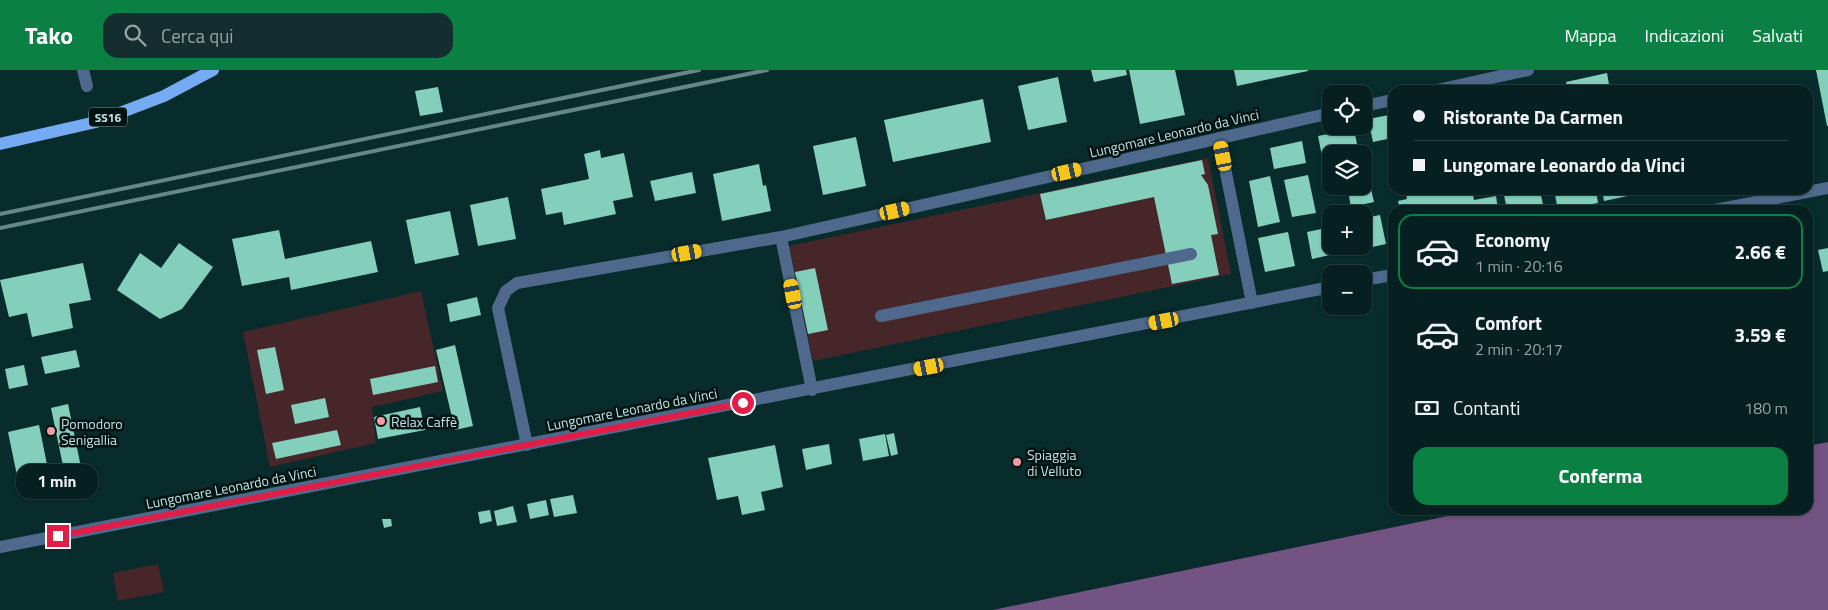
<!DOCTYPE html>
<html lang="it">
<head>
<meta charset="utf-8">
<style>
  body { margin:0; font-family:"Titillium Web",sans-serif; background:#142d2e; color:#f1f3f6; height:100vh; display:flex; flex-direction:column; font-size:19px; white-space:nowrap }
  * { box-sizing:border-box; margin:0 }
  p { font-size:16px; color:#98a3a5 }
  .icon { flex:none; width:28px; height:28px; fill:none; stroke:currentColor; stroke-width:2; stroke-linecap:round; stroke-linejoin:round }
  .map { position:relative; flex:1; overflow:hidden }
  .sheet { position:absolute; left:1388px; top:135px; width:425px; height:310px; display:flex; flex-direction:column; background:#062021; border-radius:15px; box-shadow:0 1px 4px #0004,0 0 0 1px #273e3f }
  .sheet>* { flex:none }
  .banner { position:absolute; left:1388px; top:15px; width:425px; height:110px; border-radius:15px; box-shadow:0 1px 4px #0004,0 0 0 1px #273e3f; display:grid; align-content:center; height:110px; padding:0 25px; background:#062021 }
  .fabs { position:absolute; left:1322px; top:15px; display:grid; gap:10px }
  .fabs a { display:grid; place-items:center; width:50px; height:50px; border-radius:10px; background:#062021; box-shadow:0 1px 4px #0004,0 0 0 1px #273e3f; font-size:25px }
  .end { position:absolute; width:22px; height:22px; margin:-11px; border:6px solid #e11d48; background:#fff; box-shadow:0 0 0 2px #fff }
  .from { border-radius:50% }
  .bubble { position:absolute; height:35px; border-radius:15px; background:#062021; box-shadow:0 1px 4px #0004,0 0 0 1px #273e3f; font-size:16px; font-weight:700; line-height:35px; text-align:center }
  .car { position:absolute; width:15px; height:30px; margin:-15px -8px; border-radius:6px; box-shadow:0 0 4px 1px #0007; background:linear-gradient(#f5c518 24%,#345 0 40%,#f5c518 0 76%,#345 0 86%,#f5c518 0) }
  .banner b { display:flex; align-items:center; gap:18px; height:48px; font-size:19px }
  .banner b+b { border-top:1px solid #273e3f }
  .banner i { width:12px; height:12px; background:#f1f3f6 }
  ul { padding:9px 0 0; list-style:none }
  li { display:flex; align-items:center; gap:15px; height:75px; margin:0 10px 8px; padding:0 15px; border:2px solid transparent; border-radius:15px }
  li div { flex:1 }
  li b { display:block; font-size:19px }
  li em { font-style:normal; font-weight:700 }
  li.current { border-color:#0b8043 }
  li>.icon { width:45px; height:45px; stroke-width:1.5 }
  .pay { display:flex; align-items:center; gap:12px; height:55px; padding:0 25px; font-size:19px }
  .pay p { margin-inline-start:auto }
  .primary-button { display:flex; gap:10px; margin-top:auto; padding:10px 25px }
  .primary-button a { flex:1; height:58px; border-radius:15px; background:#0b8043; color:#fff; font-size:20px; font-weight:700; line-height:58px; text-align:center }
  header { display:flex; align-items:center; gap:30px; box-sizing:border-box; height:70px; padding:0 25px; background:#0b8043; color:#fff }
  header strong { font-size:24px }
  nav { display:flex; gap:28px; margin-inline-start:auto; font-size:18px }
  .search { width:350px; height:45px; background:#142d2e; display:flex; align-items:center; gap:12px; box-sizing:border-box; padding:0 18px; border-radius:15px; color:#98a3a5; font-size:19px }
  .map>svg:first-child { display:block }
  .green { fill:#472629 }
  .water { fill:#735381 }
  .building { fill:#84cfbb }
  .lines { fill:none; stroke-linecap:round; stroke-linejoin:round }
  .minor { stroke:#4e698b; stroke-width:12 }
  .major { stroke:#74abf3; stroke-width:12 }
  .rail { stroke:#668787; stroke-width:4 }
  .route { stroke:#e11d48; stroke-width:6 }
  .poi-dot { fill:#f49aa1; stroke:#001313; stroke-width:2 }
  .labels { text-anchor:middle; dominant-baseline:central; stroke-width:5; stroke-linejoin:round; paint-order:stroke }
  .shield { fill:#001313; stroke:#88a4a3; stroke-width:1 }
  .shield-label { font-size:12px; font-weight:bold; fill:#c2e2e1 }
  .street-label { font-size:14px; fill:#c2e2e1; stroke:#001313 }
  .poi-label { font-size:14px; fill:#c2e2e1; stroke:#001313; text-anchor:start }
</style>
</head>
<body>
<header>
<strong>Tako</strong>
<div class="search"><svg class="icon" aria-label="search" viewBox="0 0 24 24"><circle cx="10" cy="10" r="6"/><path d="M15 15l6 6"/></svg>Cerca qui</div>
<nav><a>Mappa</a><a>Indicazioni</a><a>Salvati</a></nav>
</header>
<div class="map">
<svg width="1828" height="540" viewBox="0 0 1828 540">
  <rect width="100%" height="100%" fill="#082b2c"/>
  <path class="green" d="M1208,88L1231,204L813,291L789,176Z
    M421,221L443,321L372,337L376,373L270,397L243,262Z
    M158,494L164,522L118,531L113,503Z"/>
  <path class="water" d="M1828,372V540H993L1477,440H1808V376Z"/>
  <path class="building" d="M1091,0H1126L1127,5L1094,12Z
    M1129,0H1175L1185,45L1140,54Z
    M1234,0H1308V1L1237,16Z
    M1816,0H1828V56H1827Z
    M1607,3L1610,20H1568L1566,12Z
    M1058,7L1067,52L1028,60L1018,16Z
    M1555,14L1557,20H1531V19Z
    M438,17L443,42L420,46L415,21Z
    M983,29L991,72L893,92L884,50Z
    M1389,45L1392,68L1373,72L1368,49Z
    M1354,59L1359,84H1331V89L1323,91L1318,66Z
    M856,67L866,116L823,125L813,76Z
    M1302,71L1306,93L1274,99L1270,78Z
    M600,80L601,88L624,83L633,127L613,131L616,144L564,155L562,142L546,145L541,119L589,109L584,84Z
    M1202,90L1205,104L1201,105L1208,115L1218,164L1211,165L1219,205L1172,214L1154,127L1046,150L1040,124Z
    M1364,93H1365L1374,132L1351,137L1347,116H1364Z
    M759,94L763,116L766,115L771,141L722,151L713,104Z
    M692,102L696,123L655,131L650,111Z
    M1308,105L1316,143L1292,147L1284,110Z
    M1270,106L1280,152L1258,157L1249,111Z
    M1405,120H1472L1474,130L1496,126L1498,140H1400L1398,131L1407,129Z
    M1525,120H1540L1544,140H1507L1504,125Z
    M1554,120H1596L1598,133L1558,140Z
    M1602,120H1642V123L1604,131Z
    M508,127L516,169L478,176L470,135Z
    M450,141L459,185L415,194L406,150Z
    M1380,145L1386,174L1359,180V176H1364V148Z
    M1331,157V176H1341L1343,182L1312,189L1307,162Z
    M279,160L285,189L371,171L378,202L291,220L289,207L242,216L232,169Z
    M1288,162L1295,196L1265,202L1258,168Z
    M179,173L213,197L182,239L160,249L117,220L140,183L161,198Z
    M1828,178V201L1823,202L1818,180Z
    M83,193L91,230L69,234L73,258L32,267L27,243L9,247L0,210Z
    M815,198L828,260L808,264L795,202Z
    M477,227L481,245L450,252L447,234Z
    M455,275L473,356L455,360L436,280Z
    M275,277L284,320L266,324L257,280Z
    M76,280L80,297L45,304L41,287Z
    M24,295L28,315L9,319L5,299Z
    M435,296L438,312L373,325L370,309Z
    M325,328L329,347L295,354L291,335Z
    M68,334L84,412L67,415L51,338Z
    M420,337L425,360L378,369L374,347Z
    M39,355L52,419L21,425L8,362Z
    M337,360L341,375L276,389L272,373Z
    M894,363L898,384L891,386L886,365Z
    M885,364L889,386L863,391L859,369Z
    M829,374L832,394L806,400L802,379Z
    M775,375L783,417L761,422L765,440L742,445L738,426L717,430L708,388Z
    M573,425L577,443L554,447L550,429Z
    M546,430L549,445L530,449L527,434Z
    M513,436L517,452L497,456L494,441Z
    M490,440L492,451L480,454L478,442Z
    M382,449H391L392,456L384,458Z"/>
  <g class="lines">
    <path class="minor" d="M83,0L87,16
      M1437,20L1528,0
      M1364,36L1392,30
      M1219,68L1252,233
      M1715,140L1828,118
      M781,167L812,320
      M1364,210L1392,205
      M881,246L1191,184
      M527,375L498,238L506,221L517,213L781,167L1331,43
      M0,477L1331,217"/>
    <path class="major" d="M0,74L96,52L164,26L213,0"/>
    <path class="rail" d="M0,144L699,0
      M0,158L767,0"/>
  </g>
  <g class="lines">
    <path class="route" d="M58,466L743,333"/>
  </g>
  <g class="poi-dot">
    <circle cx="381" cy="351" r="5"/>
    <circle cx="51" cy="361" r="5"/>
    <circle cx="1017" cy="392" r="5"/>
  </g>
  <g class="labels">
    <rect class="shield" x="89" y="37.5" width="38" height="19" rx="4"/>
    <g class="shield-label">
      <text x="108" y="47">SS16</text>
    </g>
    <g class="street-label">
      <text transform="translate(1174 63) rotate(-13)">Lungomare Leonardo da Vinci</text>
      <text transform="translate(632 339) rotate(-11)">Lungomare Leonardo da Vinci</text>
      <text transform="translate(231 417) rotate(-11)">Lungomare Leonardo da Vinci</text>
    </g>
    <g class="poi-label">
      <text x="391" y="351">Relax Caffè</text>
      <text x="61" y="353">Pomodoro<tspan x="61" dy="16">Senigallia</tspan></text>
      <text x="1027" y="384">Spiaggia<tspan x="1027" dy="16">di Velluto</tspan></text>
    </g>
  </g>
</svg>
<div class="fabs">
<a><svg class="icon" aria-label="locate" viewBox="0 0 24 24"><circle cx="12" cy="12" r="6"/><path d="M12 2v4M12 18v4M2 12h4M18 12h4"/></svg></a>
<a><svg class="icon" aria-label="layers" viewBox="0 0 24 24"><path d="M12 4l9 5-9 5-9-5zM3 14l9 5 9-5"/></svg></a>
<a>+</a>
<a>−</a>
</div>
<i class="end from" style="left:743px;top:333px"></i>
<i class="end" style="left:58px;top:466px"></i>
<div class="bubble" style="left:16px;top:394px;width:82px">1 min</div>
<i class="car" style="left:1223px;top:86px;rotate:349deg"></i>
<i class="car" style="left:1067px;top:102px;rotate:77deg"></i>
<i class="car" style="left:895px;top:141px;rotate:77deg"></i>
<i class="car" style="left:687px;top:183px;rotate:80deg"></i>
<i class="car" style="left:793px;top:224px;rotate:349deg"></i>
<i class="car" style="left:1164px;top:251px;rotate:259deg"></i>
<i class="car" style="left:929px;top:297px;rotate:259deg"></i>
<div class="banner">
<b><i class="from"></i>Ristorante Da Carmen</b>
<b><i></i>Lungomare Leonardo da Vinci</b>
</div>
<section class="sheet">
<ul>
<li class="current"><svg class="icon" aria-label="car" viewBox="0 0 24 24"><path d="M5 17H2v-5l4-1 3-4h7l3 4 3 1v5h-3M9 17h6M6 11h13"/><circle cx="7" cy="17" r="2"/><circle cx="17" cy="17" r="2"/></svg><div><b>Economy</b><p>1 min · 20:16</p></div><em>2.66 €</em></li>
<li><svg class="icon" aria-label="car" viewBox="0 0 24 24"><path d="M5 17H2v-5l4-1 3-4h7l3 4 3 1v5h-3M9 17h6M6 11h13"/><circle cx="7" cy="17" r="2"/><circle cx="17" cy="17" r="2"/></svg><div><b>Comfort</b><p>2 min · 20:17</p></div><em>3.59 €</em></li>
</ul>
<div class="pay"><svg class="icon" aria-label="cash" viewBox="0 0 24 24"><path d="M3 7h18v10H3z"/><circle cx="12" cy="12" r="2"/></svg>Contanti<p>180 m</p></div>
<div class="primary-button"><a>Conferma</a></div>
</section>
</div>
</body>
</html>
